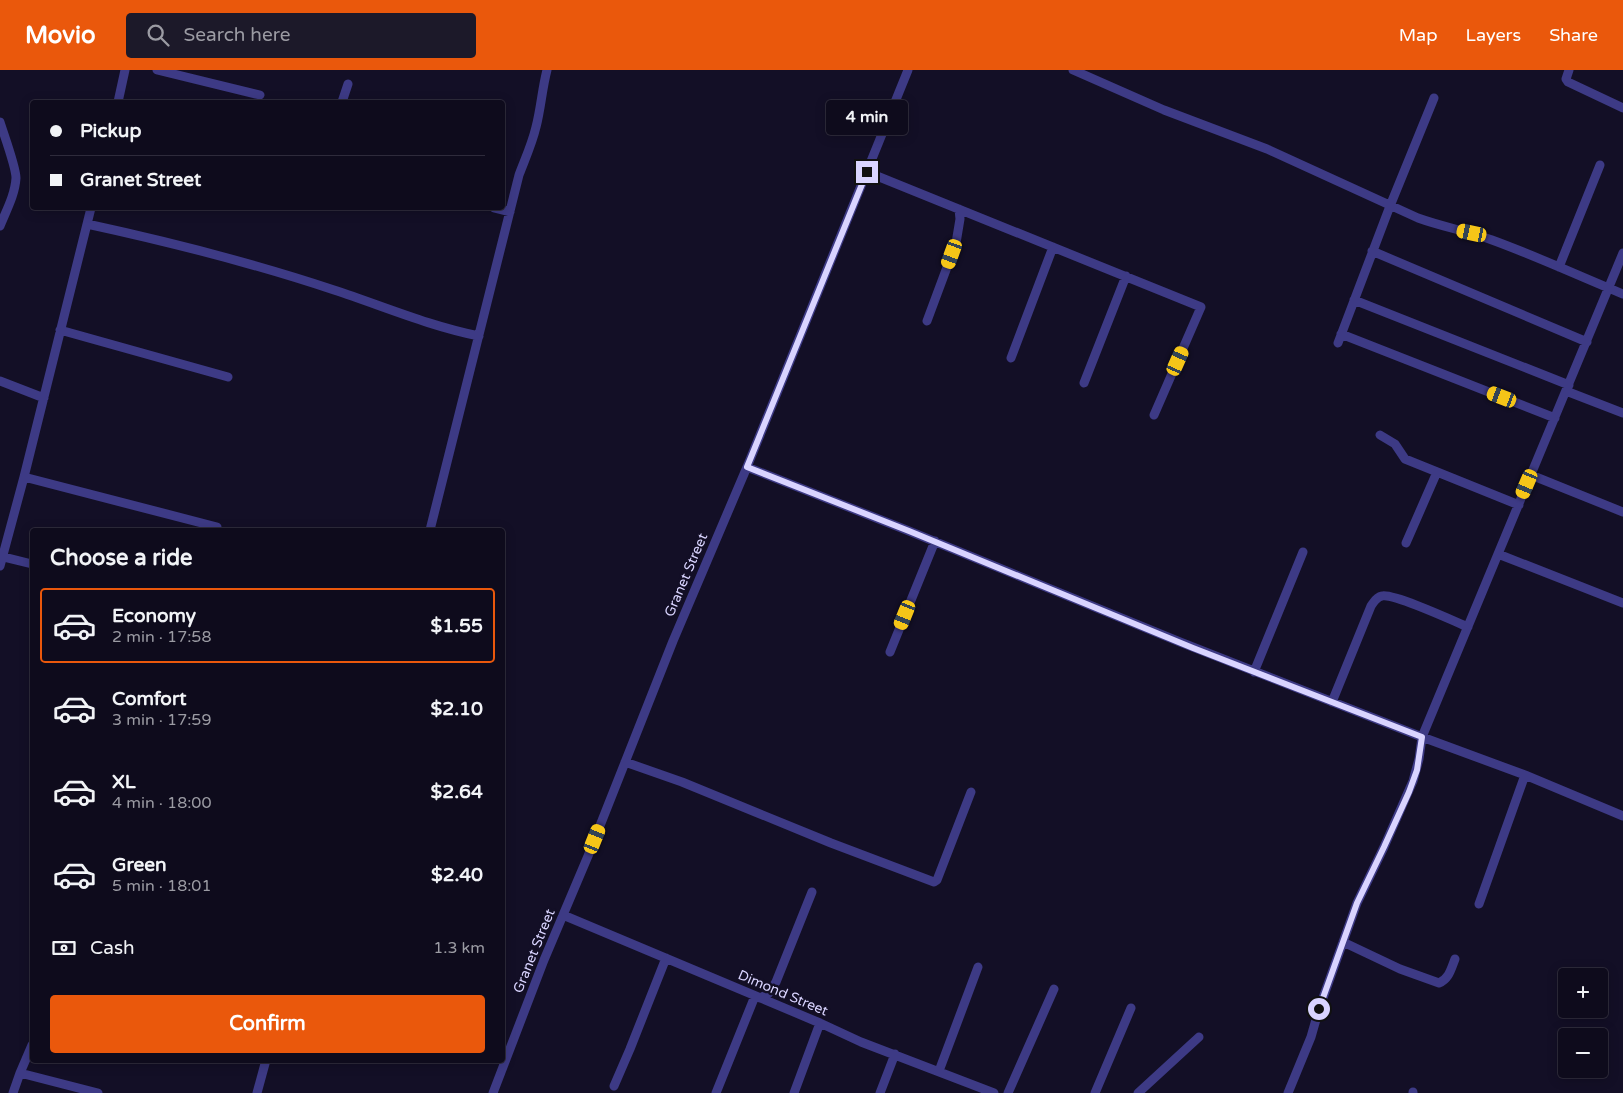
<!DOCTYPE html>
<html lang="en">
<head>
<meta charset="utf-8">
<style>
  body { margin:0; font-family:"Varela Round",sans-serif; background:#1c1929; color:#f1f3f6; height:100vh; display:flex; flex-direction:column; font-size:19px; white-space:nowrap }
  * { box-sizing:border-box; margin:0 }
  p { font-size:16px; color:#9b9ba3 }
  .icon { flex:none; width:28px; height:28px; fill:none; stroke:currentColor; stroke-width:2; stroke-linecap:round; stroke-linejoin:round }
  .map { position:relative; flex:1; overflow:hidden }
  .drawer { position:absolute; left:30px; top:458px; width:475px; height:535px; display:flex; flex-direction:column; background:#0e0b1c; border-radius:5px; box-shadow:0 2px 12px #0003,0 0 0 1px #2e2b3b }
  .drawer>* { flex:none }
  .top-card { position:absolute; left:30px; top:30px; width:475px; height:110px; border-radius:5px; box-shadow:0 2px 12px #0003,0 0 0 1px #2e2b3b; display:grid; align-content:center; height:110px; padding:0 20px; background:#0e0b1c }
  .fabs { position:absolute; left:1558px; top:898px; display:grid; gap:10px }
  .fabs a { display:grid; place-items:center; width:50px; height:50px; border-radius:5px; background:#0e0b1c; box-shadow:0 2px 12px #0003,0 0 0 1px #2e2b3b; font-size:25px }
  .end { position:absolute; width:22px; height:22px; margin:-11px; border:6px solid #d9d4ff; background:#111; box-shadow:0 0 0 2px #111 }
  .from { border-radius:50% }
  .bubble { position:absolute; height:35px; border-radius:5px; background:#0e0b1c; box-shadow:0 2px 12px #0003,0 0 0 1px #2e2b3b; font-size:16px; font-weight:700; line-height:35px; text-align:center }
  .car { position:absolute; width:15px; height:30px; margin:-15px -8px; border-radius:6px; box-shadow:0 0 4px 1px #0007; background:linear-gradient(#f5c518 24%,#345 0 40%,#f5c518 0 76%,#345 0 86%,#f5c518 0) }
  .top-card b { display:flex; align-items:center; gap:18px; height:48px; font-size:19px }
  .top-card b+b { border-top:1px solid #2e2b3b }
  .top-card i { width:12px; height:12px; background:#f1f3f6 }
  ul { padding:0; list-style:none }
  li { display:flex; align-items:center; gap:15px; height:75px; margin:0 10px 8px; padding:0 10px; border:2px solid transparent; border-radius:5px }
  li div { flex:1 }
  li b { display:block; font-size:19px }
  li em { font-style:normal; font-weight:700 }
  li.on { border-color:#ea580c }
  li>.icon { width:45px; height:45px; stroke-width:1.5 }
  h2 { padding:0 20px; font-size:22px; line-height:60px }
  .pay { display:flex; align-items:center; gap:12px; height:55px; padding:0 20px; font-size:19px }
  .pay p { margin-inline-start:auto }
  .primary-button { display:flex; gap:10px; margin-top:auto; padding:10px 20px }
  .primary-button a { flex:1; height:58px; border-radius:5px; background:#ea580c; color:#fff; font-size:20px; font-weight:700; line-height:58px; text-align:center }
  header { display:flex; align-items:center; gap:30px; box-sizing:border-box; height:70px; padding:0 25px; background:#ea580c; color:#fff }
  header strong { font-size:24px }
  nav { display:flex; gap:28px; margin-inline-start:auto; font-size:18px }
  .search { width:350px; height:45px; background:#1c1929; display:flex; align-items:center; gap:12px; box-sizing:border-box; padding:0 18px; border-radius:5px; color:#9b9ba3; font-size:19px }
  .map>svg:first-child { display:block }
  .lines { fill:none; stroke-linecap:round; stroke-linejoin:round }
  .minor { stroke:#3d3a85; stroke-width:9 }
  .route { stroke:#d9d4ff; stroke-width:6 }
  .labels { text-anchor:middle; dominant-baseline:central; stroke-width:5; stroke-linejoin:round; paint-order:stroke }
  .street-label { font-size:14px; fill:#d9d4ff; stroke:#130f26 }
</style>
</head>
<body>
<header>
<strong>Movio</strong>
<div class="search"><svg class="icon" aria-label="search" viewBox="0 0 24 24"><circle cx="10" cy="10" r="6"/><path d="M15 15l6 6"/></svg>Search here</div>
<nav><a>Map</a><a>Layers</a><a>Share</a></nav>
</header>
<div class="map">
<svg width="1623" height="1023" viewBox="0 0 1623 1023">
  <rect width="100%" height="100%" fill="#130f26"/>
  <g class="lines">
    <path class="minor" d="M157,0L260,25
      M1073,0L1164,40L1267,79L1418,148C1443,157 1467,161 1492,170C1536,186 1579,206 1623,224
      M1569,0L1566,9L1568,12L1623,38
      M118,32L125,0
      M342,32L348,14
      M0,52C4,65 16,97 16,108C15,125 6,141 0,156
      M867,102L1201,237L1154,345
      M494,138L510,142
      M87,154C170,172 253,193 334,220C383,236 429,256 479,266
      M1372,181L1587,272
      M1559,197L1600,95
      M1354,230L1569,315
      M927,251L956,173L960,149L959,139
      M60,260L228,307
      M1341,264L1555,348
      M1338,273L1390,136L1434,28
      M1011,288L1053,177
      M0,311L44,328
      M1084,313L1126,206
      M1566,321L1623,343
      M1380,365L1395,374L1405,389L1519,435
      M747,397L909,461L1180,572L1422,667L1525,705L1623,746
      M1531,405L1623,442
      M24,407L217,457
      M430,460L519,105C525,89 532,74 536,57C541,38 542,19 547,0
      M1406,473L1437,402
      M1498,484L1623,533
      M0,486L32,494
      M0,496L24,407L91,138
      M890,582L935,471
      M1254,602L1303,482
      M1332,632L1371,536C1374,532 1376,527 1382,526C1393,523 1454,551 1468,557
      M625,692L682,712L831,773L934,812L937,810L971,722
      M1479,834L1525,705
      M563,845L820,953L861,972L994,1023
      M1343,872L1400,899L1439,913C1449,909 1451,899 1455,889
      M760,928L768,924L776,912L812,822
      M939,1001L978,897
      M20,1003L32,975
      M614,1016L630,979L666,888
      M13,1023L20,1003L98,1023
      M257,1023L266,990
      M493,1023L544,890L588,786L673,571L747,397L908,0
      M716,1023L755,926
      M794,1023L820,953
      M880,1023L895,984
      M1008,1023L1054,919
      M1095,1023L1131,938
      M1138,1023L1199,967
      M1288,1023L1311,967L1319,939L1357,833L1384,777L1413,711L1419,689L1422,667L1623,183
      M1413,1023V1022"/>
  </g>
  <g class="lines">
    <path class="route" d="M867,102L747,397L909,461L1193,578L1422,667L1417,700L1409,722L1384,777L1357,833L1319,939"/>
  </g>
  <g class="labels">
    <g class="street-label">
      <text transform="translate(686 505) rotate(-67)">Granet Street</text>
      <text transform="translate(534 881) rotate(-68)">Granet Street</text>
      <text transform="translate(783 923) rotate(23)">Dimond Street</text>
    </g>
  </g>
</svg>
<div class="fabs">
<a>+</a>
<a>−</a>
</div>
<i class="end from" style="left:1319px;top:939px"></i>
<i class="end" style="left:867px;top:102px"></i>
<div class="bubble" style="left:826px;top:30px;width:82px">4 min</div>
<i class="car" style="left:1472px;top:163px;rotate:282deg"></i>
<i class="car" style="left:952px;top:184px;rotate:200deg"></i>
<i class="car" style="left:1178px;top:291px;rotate:24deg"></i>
<i class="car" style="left:1502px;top:327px;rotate:291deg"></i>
<i class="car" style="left:1527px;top:414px;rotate:203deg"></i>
<i class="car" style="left:905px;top:545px;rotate:202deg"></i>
<i class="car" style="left:595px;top:769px;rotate:22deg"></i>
<div class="top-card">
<b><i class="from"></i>Pickup</b>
<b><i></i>Granet Street</b>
</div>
<section class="drawer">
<h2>Choose a ride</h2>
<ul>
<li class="on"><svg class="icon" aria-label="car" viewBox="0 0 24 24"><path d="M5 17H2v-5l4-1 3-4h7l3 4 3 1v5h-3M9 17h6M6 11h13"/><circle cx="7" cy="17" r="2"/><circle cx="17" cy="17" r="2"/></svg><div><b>Economy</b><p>2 min · 17:58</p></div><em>$1.55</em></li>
<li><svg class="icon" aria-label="car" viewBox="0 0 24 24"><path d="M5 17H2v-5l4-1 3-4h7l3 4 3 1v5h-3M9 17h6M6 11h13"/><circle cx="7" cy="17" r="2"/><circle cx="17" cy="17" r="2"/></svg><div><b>Comfort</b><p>3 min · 17:59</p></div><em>$2.10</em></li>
<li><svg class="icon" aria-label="car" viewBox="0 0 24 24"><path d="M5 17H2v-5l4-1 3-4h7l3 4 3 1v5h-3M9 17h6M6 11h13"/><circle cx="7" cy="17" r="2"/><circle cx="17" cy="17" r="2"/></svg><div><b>XL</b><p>4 min · 18:00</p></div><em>$2.64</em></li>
<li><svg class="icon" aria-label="car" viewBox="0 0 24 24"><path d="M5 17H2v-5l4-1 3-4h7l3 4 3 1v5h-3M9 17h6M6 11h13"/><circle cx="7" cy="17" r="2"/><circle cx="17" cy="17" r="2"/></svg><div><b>Green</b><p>5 min · 18:01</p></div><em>$2.40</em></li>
</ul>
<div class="pay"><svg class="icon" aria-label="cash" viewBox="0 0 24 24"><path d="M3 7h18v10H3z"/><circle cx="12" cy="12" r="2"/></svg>Cash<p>1.3 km</p></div>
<div class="primary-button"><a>Confirm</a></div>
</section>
</div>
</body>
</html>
